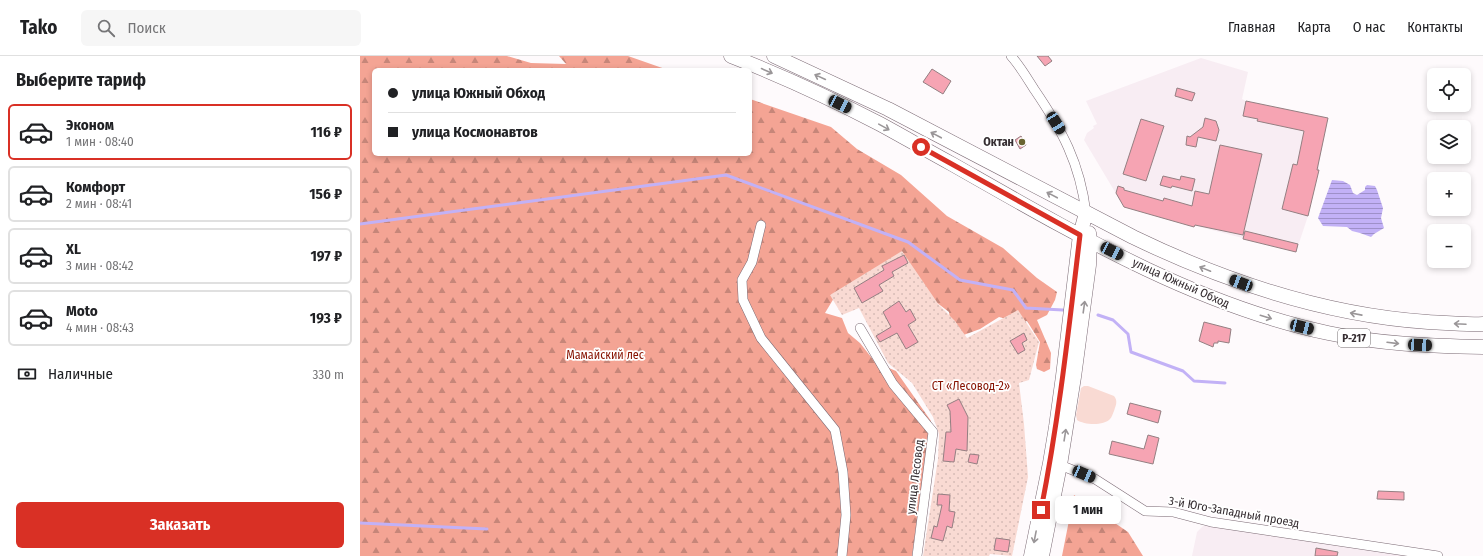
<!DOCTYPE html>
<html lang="ru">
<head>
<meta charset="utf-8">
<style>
  body { margin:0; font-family:"Fira Sans Condensed",sans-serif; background:#f6f6f6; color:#202124; height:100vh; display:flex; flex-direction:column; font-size:15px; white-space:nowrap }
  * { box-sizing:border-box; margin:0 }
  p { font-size:13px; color:#757577 }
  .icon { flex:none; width:22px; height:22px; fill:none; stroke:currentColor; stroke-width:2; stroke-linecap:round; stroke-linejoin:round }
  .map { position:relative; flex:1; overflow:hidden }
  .drawer { display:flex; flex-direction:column; background:#fff; width:360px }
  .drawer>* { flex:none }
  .guide { position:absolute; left:12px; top:12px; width:380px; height:88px; border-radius:6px; box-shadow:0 2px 6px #0003; display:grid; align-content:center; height:88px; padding:0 16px; background:#fff }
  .fabs { position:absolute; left:1067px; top:12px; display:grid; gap:8px }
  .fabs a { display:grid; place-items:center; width:44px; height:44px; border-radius:6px; background:#fff; box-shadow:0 2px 6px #0003; font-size:20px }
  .end { position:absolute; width:18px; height:18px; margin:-9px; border:5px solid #d93025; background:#fff; box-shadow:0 0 0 2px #fff }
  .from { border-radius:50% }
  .bubble { position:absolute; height:28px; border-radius:6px; background:#fff; box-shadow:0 2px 6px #0003; font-size:13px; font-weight:700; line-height:28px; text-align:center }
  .car { position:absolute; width:12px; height:24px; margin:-12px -6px; border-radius:5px; box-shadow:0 0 3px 1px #0007; background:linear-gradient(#222 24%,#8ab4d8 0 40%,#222 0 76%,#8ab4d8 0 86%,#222 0) }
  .guide b { display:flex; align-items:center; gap:14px; height:38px; font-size:15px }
  .guide b+b { border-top:1px solid #e0e0e0 }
  .guide i { width:10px; height:10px; background:#202124 }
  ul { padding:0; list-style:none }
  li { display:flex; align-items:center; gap:12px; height:56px; margin:0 8px 6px; padding:0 8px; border:2px solid #e0e0e0; border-radius:6px }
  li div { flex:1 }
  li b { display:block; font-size:15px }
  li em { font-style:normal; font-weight:700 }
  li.selected { border-color:#d93025 }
  li>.icon { width:36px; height:36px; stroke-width:1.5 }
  h2 { padding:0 16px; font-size:18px; line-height:48px }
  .pay { display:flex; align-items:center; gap:10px; height:44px; padding:0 16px; font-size:15px }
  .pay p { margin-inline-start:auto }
  .cta { display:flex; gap:8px; margin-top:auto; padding:8px 16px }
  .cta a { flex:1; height:46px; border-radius:6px; background:#d93025; color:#fff; font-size:16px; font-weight:700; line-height:46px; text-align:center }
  header { display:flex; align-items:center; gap:24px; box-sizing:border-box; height:56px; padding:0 20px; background:#fff; border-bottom:1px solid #e0e0e0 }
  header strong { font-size:19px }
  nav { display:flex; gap:22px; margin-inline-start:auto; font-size:14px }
  .search { width:280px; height:36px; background:#f6f6f6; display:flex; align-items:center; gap:10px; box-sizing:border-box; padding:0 14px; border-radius:6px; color:#757577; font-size:15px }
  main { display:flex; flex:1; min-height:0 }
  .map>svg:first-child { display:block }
  .built { fill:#f8edf3 }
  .green { fill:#f9dad3 }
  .forest { fill:url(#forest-firs) }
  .garden { fill:url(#garden-dots) }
  .water { fill:url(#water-rules) }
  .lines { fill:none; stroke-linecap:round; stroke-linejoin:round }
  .stream { stroke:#c2b1f6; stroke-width:3 }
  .building { fill:#f6a4b3; stroke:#947f82 }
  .minor-casing { stroke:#7b6a74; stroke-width:10 }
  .primary-casing { stroke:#7b6a74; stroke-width:15 }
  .minor { stroke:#fff; stroke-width:9 }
  .primary { stroke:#fff; stroke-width:14 }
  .oneway { stroke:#9a9698 }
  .route { stroke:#d93025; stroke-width:5 }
  .poi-dot { fill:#696430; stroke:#fff; stroke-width:1.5 }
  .labels { text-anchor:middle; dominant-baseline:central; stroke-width:3.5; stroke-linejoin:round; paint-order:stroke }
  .shield { fill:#fff; stroke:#726c6f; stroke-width:1 }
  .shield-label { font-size:11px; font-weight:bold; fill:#352d31 }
  .poi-label { font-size:12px; font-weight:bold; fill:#352d31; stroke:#fff; text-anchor:end }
  .street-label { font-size:12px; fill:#352d31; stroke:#fff }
  .park-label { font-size:12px; fill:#871200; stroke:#fff }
</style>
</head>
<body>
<header>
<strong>Tako</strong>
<div class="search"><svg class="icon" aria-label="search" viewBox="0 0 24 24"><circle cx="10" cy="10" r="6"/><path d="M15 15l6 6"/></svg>Поиск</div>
<nav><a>Главная</a><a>Карта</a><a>О нас</a><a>Контакты</a></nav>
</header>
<main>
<section class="drawer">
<h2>Выберите тариф</h2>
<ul>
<li class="selected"><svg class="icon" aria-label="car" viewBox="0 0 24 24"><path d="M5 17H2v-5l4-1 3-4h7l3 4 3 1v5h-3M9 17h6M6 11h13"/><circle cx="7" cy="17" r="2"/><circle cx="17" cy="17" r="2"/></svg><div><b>Эконом</b><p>1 мин · 08:40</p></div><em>116 ₽</em></li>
<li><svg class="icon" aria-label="car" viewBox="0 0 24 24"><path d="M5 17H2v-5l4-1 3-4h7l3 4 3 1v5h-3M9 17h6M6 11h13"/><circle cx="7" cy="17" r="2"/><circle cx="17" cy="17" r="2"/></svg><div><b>Комфорт</b><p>2 мин · 08:41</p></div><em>156 ₽</em></li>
<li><svg class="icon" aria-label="car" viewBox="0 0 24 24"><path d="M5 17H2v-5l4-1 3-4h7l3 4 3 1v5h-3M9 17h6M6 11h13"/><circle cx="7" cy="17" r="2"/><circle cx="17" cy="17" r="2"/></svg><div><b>XL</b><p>3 мин · 08:42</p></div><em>197 ₽</em></li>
<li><svg class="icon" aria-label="car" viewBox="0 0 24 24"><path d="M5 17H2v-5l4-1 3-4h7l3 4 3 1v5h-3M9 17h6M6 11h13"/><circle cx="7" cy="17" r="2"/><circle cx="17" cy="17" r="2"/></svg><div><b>Moto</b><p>4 мин · 08:43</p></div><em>193 ₽</em></li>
</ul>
<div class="pay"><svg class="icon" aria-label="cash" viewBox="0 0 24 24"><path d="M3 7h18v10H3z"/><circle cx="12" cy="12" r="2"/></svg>Наличные<p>330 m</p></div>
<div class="cta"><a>Заказать</a></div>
</section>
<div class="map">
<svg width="1123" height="500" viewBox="0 0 1123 500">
  <defs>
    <pattern id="forest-firs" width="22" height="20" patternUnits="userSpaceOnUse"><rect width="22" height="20" fill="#f4a494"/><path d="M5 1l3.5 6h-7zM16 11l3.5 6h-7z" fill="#c68679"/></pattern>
    <pattern id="garden-dots" width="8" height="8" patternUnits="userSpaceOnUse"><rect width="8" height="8" fill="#f9dad3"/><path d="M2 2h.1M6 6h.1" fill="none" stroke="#d6bbb6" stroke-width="1.8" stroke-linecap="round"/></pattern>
    <pattern id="water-rules" width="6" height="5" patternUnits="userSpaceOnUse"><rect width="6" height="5" fill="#c2b1f6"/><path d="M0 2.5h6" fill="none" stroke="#9e90c8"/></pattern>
  </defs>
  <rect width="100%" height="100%" fill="#fefafc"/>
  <path class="built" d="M841,2L888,16L882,43L886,45L968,62L959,108V114L948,160L936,196L764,151L724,84L727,77L734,72L733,70L737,68L726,45Z
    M843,470H857L955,486L1051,500H832L837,476Z"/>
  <path class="green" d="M724,330H728L754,340C758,345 756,349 754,355C753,357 752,361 750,363C744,370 724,369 717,364L716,359L721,332Z"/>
  <path class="forest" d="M0,0H147L171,7L206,8L199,0H268L308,14H14V98H390V43L471,71L497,93L541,119L587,160L643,192L677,222L697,236L695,244L687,259L677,264L691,297L690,313L684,316L677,313L676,309L680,286L667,265L661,267L639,261L620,273L601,280L591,272L589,256L572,243L544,217L543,196L477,237L465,257L482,262L488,277L500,287L515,306L536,315L571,365L552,500H0Z
    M714,439L768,476L783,500H702Z"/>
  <path class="garden" d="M542,195L579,249L595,265L607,282L658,254L679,286L669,324L659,327L664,368L668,421L652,500L630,498L629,500H563L578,403L579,378L573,361L552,327L528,307L499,252L482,259L470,239Z"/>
  <path class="water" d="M972,124L983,125L990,129L993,137L997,139L1005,134V131L1007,129L1015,130L1017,134L1023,152L1021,162L1024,172L1014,178L1011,181L1000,177L992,175L987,171L963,170L958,162Z"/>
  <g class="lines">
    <path class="stream" d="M0,168L366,119L548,186L600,224L653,234L666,252L703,254
      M738,259L753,264L768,278L771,296L823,315L834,325L865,327
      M0,467L127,473"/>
  </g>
  <path class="building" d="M677,0H688L692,5L685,10Z
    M572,13L591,25L583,38L563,26Z
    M817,32L835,37L832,45L815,40Z
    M886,45L968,62L957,114H959L948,160L922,153L933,108L937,109L944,75L897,65L898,63L883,60Z
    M845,62L856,65L859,74L856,85L838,81L836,91L826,89L827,80L830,81L843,71Z
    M781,63L804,70L786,125L763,118Z
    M661,80L666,89L660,93L655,84Z
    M860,89L902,98L883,179L835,169L834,171L764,151L756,137L758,130L764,132V134L803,145L804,142L832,150L835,135L849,138Z
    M803,120L820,124L821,120L835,123L832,135L812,130L811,132L800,129Z
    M885,175L938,188L936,196L883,183Z
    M544,199L548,207L532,216L534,220L519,229L523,235L502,247L494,232L524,214L522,210Z
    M539,245L546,256L550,253L556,264L548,269L558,286L546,293L537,277L520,286L516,280L531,271L523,256Z
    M844,266L871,273L869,287L858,285V287H854L853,291L839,285Z
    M664,277L667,284L662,287L665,294L658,298L650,285Z
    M599,343L608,361L607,395L596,393L594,406L583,405L586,376H591L590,355L587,349Z
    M770,347L801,355L798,367L767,358Z
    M788,379L799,382L793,408L749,398L752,385L784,393Z
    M610,398L619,399L617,408L608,406Z
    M1018,435L1044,436V444L1017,443Z
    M578,438L590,439L589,455L595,456L592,472L587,470L583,485L571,482L574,470L577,471L582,449H577Z
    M636,482L650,484L648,496L634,494Z
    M956,492L978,496L977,500H955Z"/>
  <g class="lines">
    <defs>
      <path id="minor" d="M651,0C660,10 667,22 674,33C702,74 720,107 726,157
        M401,169L392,206L382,224L383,244L401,282L475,374L483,416L486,459L482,500
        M500,272L533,328L573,376L557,500
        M700,409L735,423L785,455L813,456L851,466L1078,500"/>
      <path id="primary" d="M371,0C422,20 472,43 520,68C544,81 568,95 592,108C710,175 834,249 968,277C1019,288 1071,290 1123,291
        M414,0L528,53L773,181C866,226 964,259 1068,266C1086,267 1105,269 1123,268
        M671,500L690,407L696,371L703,320L720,179L726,157
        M682,500L700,409L714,321L729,209L730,184L729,177"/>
    </defs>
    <use href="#minor" class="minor-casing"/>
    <use href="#primary" class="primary-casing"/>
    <use href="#minor" class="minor"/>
    <use href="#primary" class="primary"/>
  </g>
  <defs><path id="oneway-shaft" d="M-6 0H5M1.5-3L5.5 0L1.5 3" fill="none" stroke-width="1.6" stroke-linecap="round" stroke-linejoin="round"/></defs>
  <g class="oneway">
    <use href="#oneway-shaft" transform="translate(407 15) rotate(24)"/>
    <use href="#oneway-shaft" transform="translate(460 21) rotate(-155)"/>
    <use href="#oneway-shaft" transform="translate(524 71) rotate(29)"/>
    <use href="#oneway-shaft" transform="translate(576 79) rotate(-152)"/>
    <use href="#oneway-shaft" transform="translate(692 139) rotate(-152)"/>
    <use href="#oneway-shaft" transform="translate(845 213) rotate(-158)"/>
    <use href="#oneway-shaft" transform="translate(724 251) rotate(-82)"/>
    <use href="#oneway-shaft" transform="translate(996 258) rotate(-169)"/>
    <use href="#oneway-shaft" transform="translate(906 261) rotate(17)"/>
    <use href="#oneway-shaft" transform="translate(1100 268) rotate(-177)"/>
    <use href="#oneway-shaft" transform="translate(1033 287) rotate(7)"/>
    <use href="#oneway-shaft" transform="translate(705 379) rotate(-81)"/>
    <use href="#oneway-shaft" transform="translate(675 481) rotate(101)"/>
  </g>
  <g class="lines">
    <path class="route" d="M561,91L720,179C709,271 699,363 681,454"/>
  </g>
  <circle class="poi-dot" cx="662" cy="86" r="4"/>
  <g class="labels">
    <rect class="shield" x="978" y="273" width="32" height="18" rx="3"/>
    <g class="shield-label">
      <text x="994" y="282">Р-217</text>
    </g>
    <g class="poi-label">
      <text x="654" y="86">Октан</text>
    </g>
    <g class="street-label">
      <text transform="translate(821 227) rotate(24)">улица Южный Обход</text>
      <text transform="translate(555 421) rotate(-83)">улица Лесовод</text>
      <text transform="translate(874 456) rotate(10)">3-й Юго-Западный проезд</text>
    </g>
    <g class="park-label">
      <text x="245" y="299">Мамайский лес</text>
      <text x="611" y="330">СТ «Лесовод-2»</text>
    </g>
  </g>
</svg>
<div class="fabs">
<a><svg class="icon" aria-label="locate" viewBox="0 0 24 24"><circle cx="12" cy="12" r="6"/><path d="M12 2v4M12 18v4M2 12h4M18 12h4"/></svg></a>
<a><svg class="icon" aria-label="layers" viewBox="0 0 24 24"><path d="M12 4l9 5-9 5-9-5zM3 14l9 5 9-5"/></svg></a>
<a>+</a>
<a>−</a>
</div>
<i class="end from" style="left:561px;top:91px"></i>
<i class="end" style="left:681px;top:454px"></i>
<div class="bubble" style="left:695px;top:440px;width:66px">1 мин</div>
<i class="car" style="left:480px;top:48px;rotate:116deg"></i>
<i class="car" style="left:696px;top:67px;rotate:148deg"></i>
<i class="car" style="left:752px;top:195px;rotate:117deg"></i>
<i class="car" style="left:881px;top:227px;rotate:291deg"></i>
<i class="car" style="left:942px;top:271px;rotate:104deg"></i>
<i class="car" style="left:1060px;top:289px;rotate:93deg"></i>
<i class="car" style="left:724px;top:418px;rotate:113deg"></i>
<div class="guide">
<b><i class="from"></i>улица Южный Обход</b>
<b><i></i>улица Космонавтов</b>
</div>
</div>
</main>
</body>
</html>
